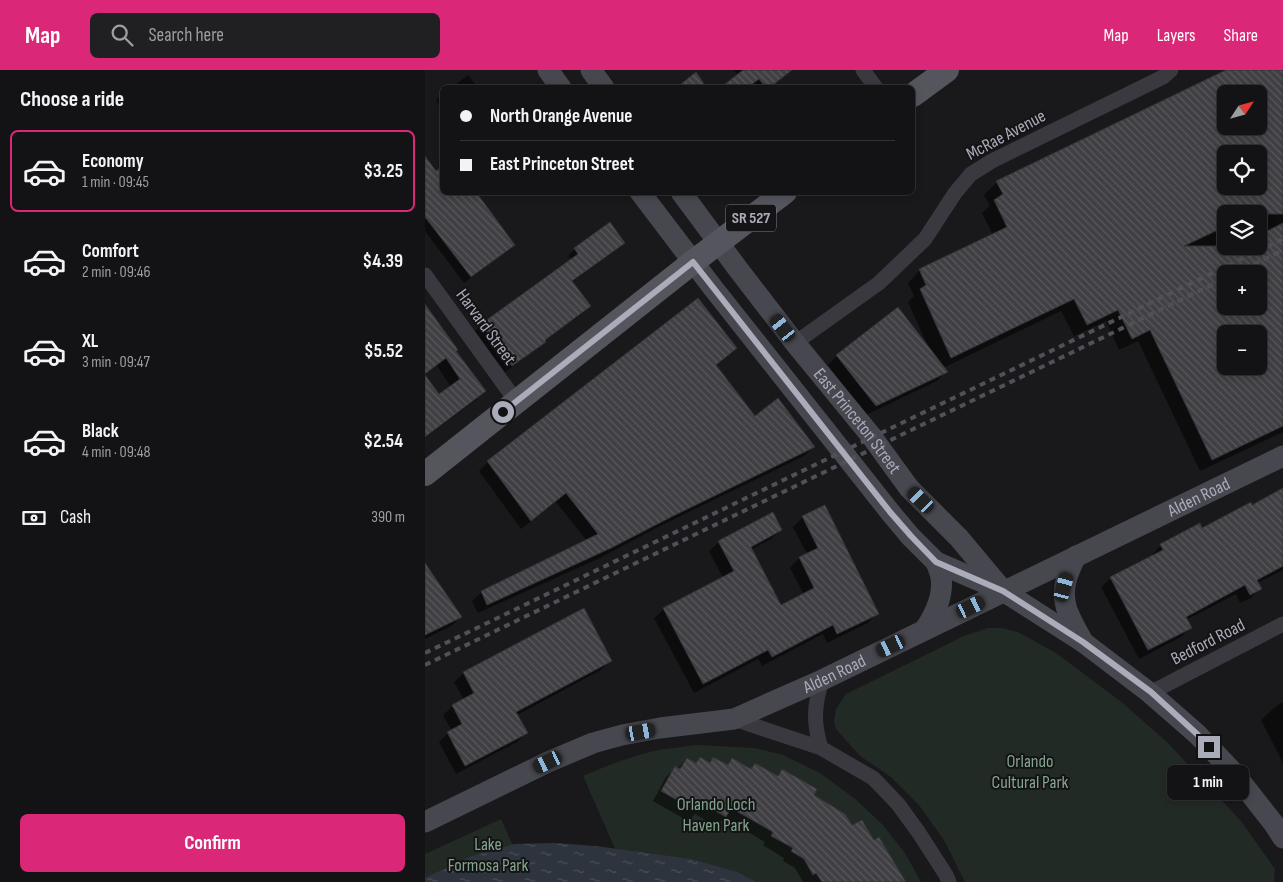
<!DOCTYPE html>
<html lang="en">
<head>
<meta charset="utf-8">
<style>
  body { margin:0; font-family:"Sofia Sans Condensed",sans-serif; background:#202022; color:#f1f3f6; height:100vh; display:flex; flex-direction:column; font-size:19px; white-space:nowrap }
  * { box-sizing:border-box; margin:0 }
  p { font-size:16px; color:#9d9ea0 }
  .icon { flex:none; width:28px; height:28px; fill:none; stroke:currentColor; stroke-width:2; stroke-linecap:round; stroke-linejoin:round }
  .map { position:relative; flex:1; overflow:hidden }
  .side { display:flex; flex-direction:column; background:#131214; width:425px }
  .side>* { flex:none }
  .hud { position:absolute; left:15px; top:15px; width:475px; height:110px; border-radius:8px; box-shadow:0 2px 8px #0003,0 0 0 1px #323234; display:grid; align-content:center; height:110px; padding:0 20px; background:#131214 }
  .needle { width:32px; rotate:54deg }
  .fabs { position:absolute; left:792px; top:15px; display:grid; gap:10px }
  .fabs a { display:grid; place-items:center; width:50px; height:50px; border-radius:8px; background:#131214; box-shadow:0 2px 8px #0003,0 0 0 1px #323234; font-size:25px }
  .end { position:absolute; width:22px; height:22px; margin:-11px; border:6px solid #abacba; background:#111; box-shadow:0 0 0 2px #111 }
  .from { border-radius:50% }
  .bubble { position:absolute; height:35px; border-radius:8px; background:#131214; box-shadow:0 2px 8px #0003,0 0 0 1px #323234; font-size:16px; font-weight:700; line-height:35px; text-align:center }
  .car { position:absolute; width:15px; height:30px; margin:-15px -8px; border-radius:6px; box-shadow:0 0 4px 1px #0007; background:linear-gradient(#222 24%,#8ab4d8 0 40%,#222 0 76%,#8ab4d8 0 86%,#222 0) }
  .hud b { display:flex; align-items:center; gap:18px; height:48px; font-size:19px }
  .hud b+b { border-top:1px solid #323234 }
  .hud i { width:12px; height:12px; background:#f1f3f6 }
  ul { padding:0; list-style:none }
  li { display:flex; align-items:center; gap:15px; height:82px; margin:0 10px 8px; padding:0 10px; border:2px solid transparent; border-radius:8px }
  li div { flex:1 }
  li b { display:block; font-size:19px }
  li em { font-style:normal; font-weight:700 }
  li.active { border-color:#db2777 }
  li>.icon { width:45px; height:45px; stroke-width:1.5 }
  h2 { padding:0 20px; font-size:22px; line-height:60px }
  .pay { display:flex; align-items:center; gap:12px; height:55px; padding:0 20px; font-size:19px }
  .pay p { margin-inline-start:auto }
  .primary-button { display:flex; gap:10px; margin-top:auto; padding:10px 20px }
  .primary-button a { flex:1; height:58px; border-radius:8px; background:#db2777; color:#fff; font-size:20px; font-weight:700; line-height:58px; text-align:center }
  header { display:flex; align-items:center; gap:30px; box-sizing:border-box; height:70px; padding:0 25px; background:#db2777; color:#fff }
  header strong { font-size:24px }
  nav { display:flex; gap:28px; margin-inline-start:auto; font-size:18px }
  .search { width:350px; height:45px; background:#202022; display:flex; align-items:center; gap:12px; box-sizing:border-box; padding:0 18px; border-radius:8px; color:#9d9ea0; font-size:19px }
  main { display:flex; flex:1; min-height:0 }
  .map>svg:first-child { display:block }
  .green { fill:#222a25 }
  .water { fill:url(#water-ripples) }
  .shadow { fill:#0007; fill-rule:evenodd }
  .building { fill:url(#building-back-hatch); stroke:#333236; fill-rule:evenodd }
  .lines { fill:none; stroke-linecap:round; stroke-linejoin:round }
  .street { stroke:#3a393f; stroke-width:15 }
  .secondary { stroke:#47474f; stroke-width:21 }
  .primary { stroke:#55555e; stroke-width:24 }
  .rail { stroke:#505058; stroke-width:4; stroke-dasharray:6 5; stroke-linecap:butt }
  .route { stroke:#abacba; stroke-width:6 }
  .labels { text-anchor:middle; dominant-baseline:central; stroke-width:4; stroke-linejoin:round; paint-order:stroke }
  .shield { fill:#141315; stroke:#7e7e88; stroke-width:1 }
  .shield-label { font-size:16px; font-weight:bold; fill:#abacba }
  .street-label { font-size:18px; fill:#abacba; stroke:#141315 }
  .park-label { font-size:18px; fill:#82a48c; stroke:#141315 }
</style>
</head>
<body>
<header>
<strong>Map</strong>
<div class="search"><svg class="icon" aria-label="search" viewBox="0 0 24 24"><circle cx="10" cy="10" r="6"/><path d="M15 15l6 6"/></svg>Search here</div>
<nav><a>Map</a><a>Layers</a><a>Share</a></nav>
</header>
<main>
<section class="side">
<h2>Choose a ride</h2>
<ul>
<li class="active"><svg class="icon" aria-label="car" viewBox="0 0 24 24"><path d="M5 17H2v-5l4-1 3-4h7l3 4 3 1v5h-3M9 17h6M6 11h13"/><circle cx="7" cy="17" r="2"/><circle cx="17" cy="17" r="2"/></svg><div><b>Economy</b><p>1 min · 09:45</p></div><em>$3.25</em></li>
<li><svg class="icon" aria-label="car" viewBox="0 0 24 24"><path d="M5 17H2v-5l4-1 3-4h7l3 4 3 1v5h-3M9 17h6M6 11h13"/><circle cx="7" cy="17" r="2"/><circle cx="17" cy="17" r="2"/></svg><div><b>Comfort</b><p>2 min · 09:46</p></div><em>$4.39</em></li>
<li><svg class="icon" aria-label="car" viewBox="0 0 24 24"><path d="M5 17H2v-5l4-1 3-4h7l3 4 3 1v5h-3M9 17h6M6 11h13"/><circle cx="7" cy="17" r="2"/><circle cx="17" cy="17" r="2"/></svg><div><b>XL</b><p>3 min · 09:47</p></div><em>$5.52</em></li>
<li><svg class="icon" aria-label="car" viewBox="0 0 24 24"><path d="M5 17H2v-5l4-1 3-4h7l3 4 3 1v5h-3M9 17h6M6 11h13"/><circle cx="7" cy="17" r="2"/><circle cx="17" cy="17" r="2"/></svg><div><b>Black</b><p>4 min · 09:48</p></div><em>$2.54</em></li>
</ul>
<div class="pay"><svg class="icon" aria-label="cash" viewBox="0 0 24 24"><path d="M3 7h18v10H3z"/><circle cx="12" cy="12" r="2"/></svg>Cash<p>390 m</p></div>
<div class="primary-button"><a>Confirm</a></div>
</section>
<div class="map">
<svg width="858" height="812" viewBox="0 0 858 812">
  <defs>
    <pattern id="water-ripples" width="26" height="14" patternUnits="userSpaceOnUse" patternTransform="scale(1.25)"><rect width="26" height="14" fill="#2e343e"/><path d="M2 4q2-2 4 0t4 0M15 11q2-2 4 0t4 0" fill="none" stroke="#4a4f58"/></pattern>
    <pattern id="building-back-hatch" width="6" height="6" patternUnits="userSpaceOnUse" patternTransform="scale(1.25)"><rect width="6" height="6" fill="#404044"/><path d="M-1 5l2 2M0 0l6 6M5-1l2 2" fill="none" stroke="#59595d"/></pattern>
  </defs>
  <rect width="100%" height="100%" fill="#19181a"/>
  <path class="green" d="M563,558H577L593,562L631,583L699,634L742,672L816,751L850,799L849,812H540L520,772L494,735L466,707L435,686L411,659L409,651L411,639L421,624L539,566Z
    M272,675L330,678L358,685L395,703L429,728L457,754L480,783L496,812H239L203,808L158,706C181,696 204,687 229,681C243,678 258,677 272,675Z
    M76,749L104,812H0V784Z"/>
  <path class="water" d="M129,773L170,776L266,789L312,802L331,812H0V808L44,787L89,774Z"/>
  <path class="shadow" d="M309,0H366L345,18H297L313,5Z
    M805,0H858V362L775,401L713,271L694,280L681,251L649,266L636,241L518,298L521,302L512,311L441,345L403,295L412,286L503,277L483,232L489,226L483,213L495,200L568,165L557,143L565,135L559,125L572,112ZM801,24H834V56H801ZM801,84H834V116H801ZM801,144H834V176H801ZM801,204H834V236H801ZM801,264H834V296H801Z
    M43,5L53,18H26Z
    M18,24V40L11,30Z
    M0,88L18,122L88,175L81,182L39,213L0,161Z
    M185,154L192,179L147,212L164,236L158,243L119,271L113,278L80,302L50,261L56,255L147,190L143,186L150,179Z
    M0,236L30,281L59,321L51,330L0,368V308L14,326L26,317L12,296L0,305Z
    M310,278L291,296L330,348L389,377L379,386L235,456L175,488L53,543L47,531L57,522L162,471L131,432L96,459L54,401L63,392Z
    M858,420V500L832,513L835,519L826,528L815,533L811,524L761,550L765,558L756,567L714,589L676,517L686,508L728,487L727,485L736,475L777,459L826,436Z
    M378,447L452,543L443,553L402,573L398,564L337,596L333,589L269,623L229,548L239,539L298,508L284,481L294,472L356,460L346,469L326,480L356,537L379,525L365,498L374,488L382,484L368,457Z
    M0,495L36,547L26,556L0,569Z
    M186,590L176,600L92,645L101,663L92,672L31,704L14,672L23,663L27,661L18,645L28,636L39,630L29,612L39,603Z
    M858,632V693L836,650L850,637Z
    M275,688L283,693L288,688L302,696L308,690L325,700L330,694L352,706L358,700L387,726L427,757L449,771L479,812H378L370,798L358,791L359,788L338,775L340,772L299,748L291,756L270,744L263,751L228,731L241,707L250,698L252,699L262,689L269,694Z"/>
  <path class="building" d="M318,0H367L344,18H341L334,9L322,18H295Z
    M801,0H858V144H801V156L759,176H834V165L858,153V356L787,390L725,260L707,269L693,240L662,255L649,229L526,288L495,219L501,215L494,199L582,157L569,130L578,124L571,111ZM801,24H834V56H801ZM801,84H834V116H801ZM801,204H834V236H801ZM801,264H834V296H801Z
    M271,2L282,18H251Z
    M0,86L11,101L18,96V122H51L90,175L46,207L0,147Z
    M185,152L200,173L147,211L166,236L120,270L121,272L87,296L56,254L153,184L149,178Z
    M273,228L312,278L291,295L330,346L353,328L390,377L246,447L186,478L62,535L56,521L173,464L141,423L106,451L62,391Z
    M0,234L33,280L31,281L61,321L0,367V305L14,324L35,309L21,288L0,304Z
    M473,237L523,302L451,336L411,285Z
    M858,418V496L832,510L837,519L825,525L820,515L761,547L767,558L723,580L685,507L738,480L735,474L775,453L777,458L826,432L827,435Z
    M400,435L454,544L412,564L408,555L347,587L343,580L278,614L238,538L309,501L293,471L348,442L357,460L326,477L356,535L389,518L374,487L393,478L377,446Z
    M0,493L37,547L0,565Z
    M159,538L187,591L91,642L103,663L40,696L22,662L37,654L27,635L49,623L38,602Z
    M275,687L285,693L288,687L303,695L307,688L326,699L330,693L353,706L357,699L392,719L389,725L420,744L427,755L437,750L449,770L454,767L481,812H397L391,803L388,805L379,789L366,781L368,778L346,766L348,762L306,738L301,747L278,734L273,742L236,721L250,696L255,699L262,688L271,693Z"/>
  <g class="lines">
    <path class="street" d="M438,0L451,18
      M0,205L91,331
      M370,273L454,213L500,169L530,123L546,104L567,91L738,7L746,0
      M725,623L858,554
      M309,649L396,678L448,708L473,734L494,763L521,805L524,812
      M396,678C388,652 389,636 397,610"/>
    <g class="secondary">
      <path d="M123,0L136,18"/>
      <path d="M166,0L179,18"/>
      <path d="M215,122L288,218L465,442L485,466L511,492L578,521L658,572L725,623L772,664L809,703L849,754L858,768"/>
      <path id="s1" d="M256,122L313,199L370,273L447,367L484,418L534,468L575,517"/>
      <path d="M651,486C643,502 636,518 641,536C643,546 653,562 658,572"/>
      <path d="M500,559C510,544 519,526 516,507C515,502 513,497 511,492"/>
      <path id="s2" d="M0,752L123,692L168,673L197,665L235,658L309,649L397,610L858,386"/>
    </g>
    <path class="primary" d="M488,25L522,0
      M0,404L268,192L360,122"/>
    <path class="rail" d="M809,204L858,180
      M0,583L858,169
      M0,595L801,208"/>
  </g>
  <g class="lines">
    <path class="route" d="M78,342L268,192L465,442L486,466L511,492L578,521L658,572L726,622L772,664L784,677"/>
  </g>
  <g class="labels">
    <rect class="shield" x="301" y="134.5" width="50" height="27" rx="4"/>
    <g class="shield-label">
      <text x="326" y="148">SR 527</text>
    </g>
    <g class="street-label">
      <text transform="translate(581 65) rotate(-28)">McRae Avenue</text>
      <text transform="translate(61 257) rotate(54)">Harvard Street</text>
      <text stroke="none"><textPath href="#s1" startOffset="289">East Princeton Street</textPath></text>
      <text stroke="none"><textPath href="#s2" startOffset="844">Alden Road</textPath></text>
      <text transform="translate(783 572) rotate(-27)">Bedford Road</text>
      <text stroke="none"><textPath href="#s2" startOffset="439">Alden Road</textPath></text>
    </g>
    <g class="park-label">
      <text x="605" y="691">Orlando<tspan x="605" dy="21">Cultural Park</tspan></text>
      <text x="291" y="734">Orlando Loch<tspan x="291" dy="21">Haven Park</tspan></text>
      <text x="63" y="774">Lake<tspan x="63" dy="21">Formosa Park</tspan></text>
    </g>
  </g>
</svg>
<div class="fabs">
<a><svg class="needle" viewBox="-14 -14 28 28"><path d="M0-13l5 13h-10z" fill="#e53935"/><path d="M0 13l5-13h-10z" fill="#9d9ea0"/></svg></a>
<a><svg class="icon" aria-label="locate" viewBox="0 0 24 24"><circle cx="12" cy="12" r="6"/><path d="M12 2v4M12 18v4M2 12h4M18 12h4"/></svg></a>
<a><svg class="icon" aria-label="layers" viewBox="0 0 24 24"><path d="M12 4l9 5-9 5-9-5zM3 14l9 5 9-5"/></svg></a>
<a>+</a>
<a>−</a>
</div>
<i class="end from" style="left:78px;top:342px"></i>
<i class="end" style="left:784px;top:677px"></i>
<div class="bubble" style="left:742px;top:695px;width:82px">1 min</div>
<i class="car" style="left:358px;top:258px;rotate:322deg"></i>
<i class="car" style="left:496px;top:430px;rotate:315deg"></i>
<i class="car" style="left:639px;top:517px;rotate:15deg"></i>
<i class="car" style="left:546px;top:537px;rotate:64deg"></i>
<i class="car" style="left:466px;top:576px;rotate:244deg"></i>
<i class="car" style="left:216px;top:662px;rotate:80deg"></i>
<i class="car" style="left:123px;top:692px;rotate:244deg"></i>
<div class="hud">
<b><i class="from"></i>North Orange Avenue</b>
<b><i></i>East Princeton Street</b>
</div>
</div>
</main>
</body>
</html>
